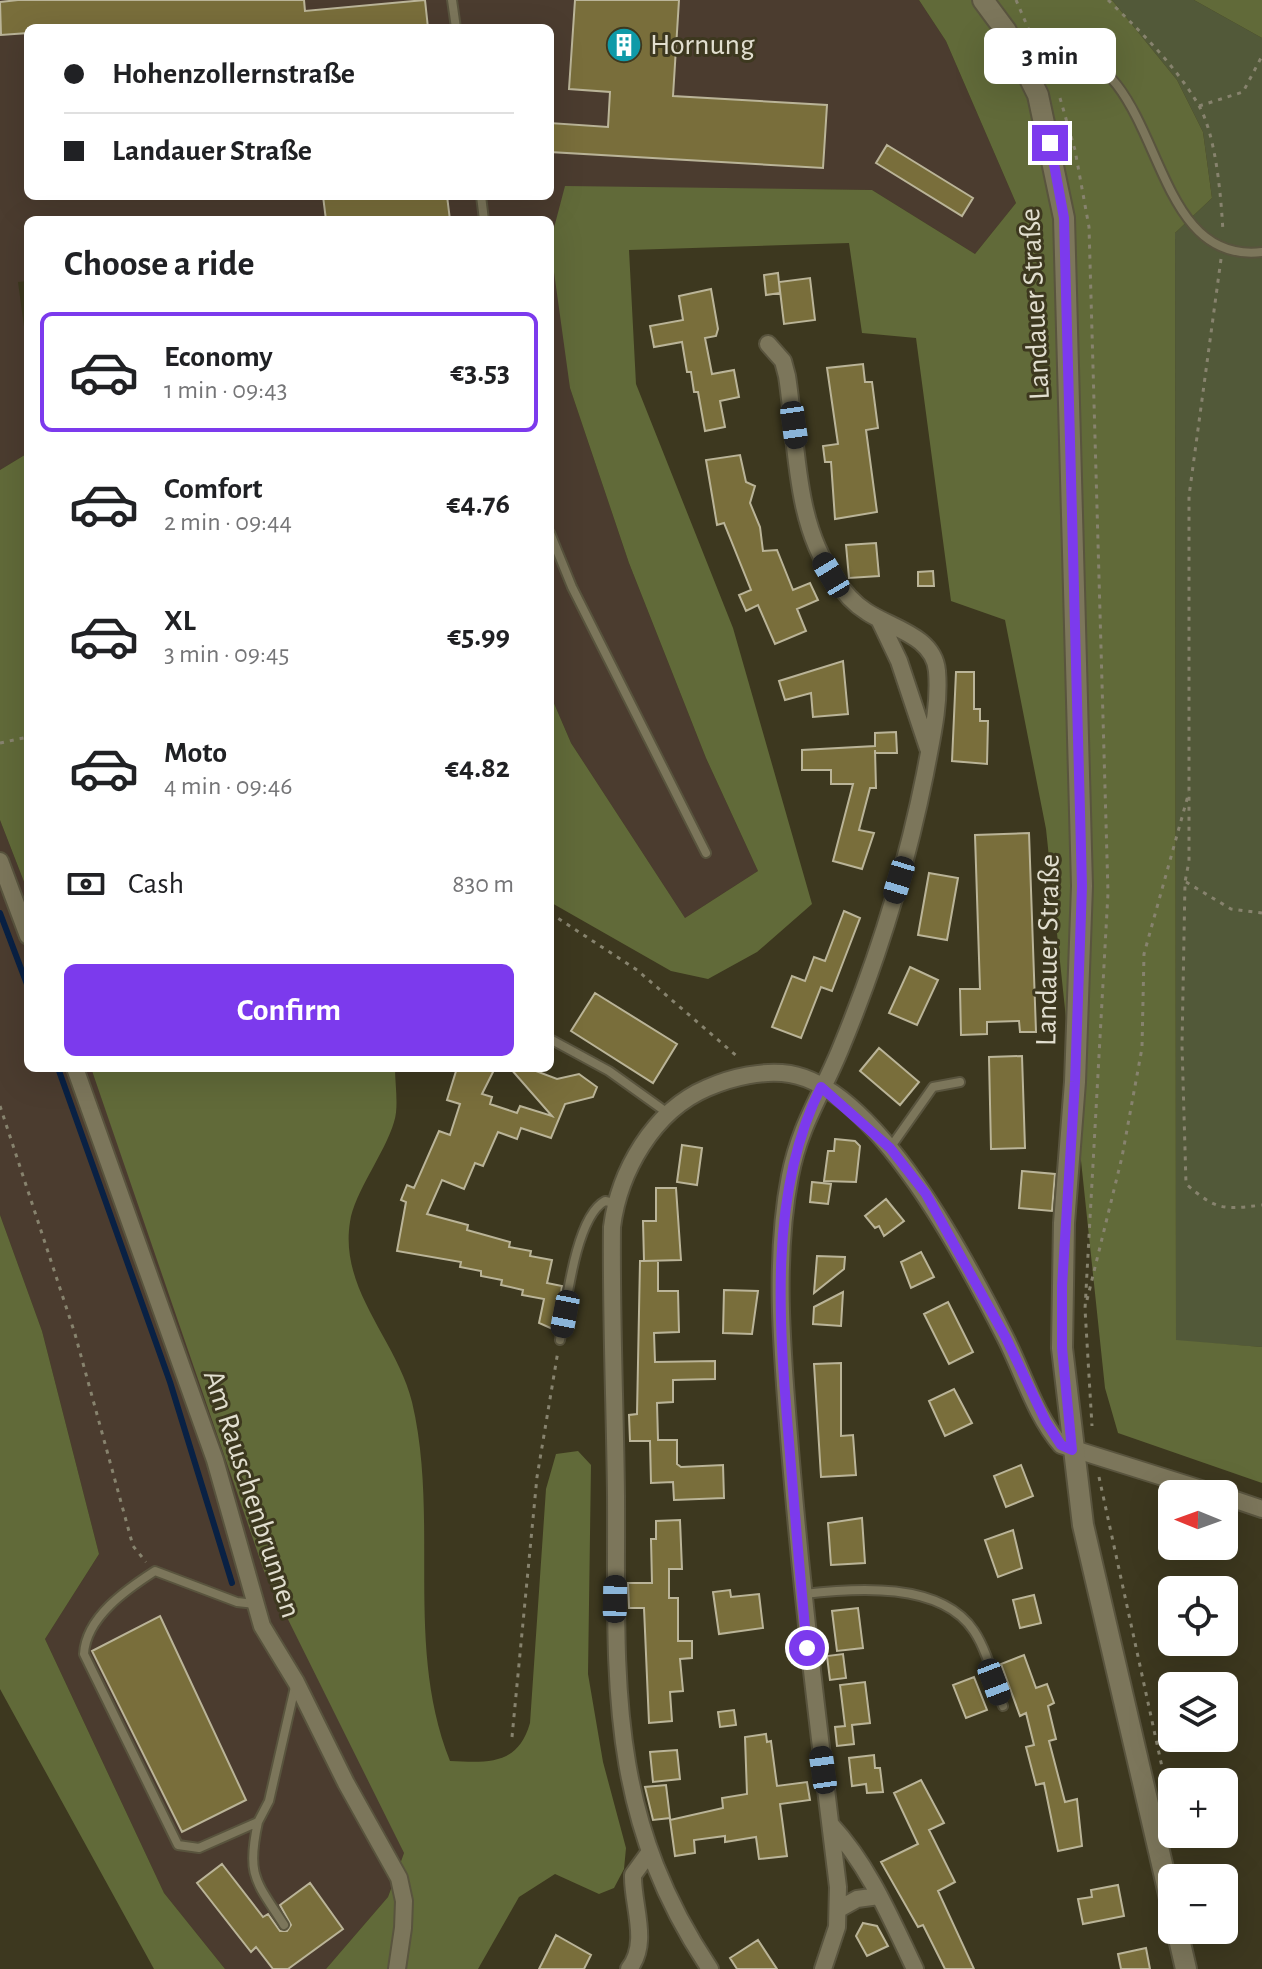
<!DOCTYPE html>
<html lang="en">
<head>
<meta charset="utf-8">
<style>
  body { margin:0; font-family:"Alegreya Sans",sans-serif; background:#f6f6f6; color:#202124; height:100vh; display:flex; flex-direction:column; font-size:30px; white-space:nowrap }
  * { box-sizing:border-box; margin:0 }
  p { font-size:26px; color:#757577 }
  .icon { flex:none; width:44px; height:44px; fill:none; stroke:currentColor; stroke-width:2; stroke-linecap:round; stroke-linejoin:round }
  .map { position:relative; flex:1; overflow:hidden }
  .side { position:absolute; left:24px; top:216px; width:530px; height:856px; display:flex; flex-direction:column; background:#fff; border-radius:12px; box-shadow:0 8px 32px #0002 }
  .side>* { flex:none }
  .guide { position:absolute; left:24px; top:24px; width:530px; height:176px; border-radius:12px; box-shadow:0 8px 32px #0002; display:grid; align-content:center; height:176px; padding:0 40px; background:#fff }
  .needle { width:52px; rotate:271deg }
  .controls { position:absolute; left:1158px; top:1480px; display:grid; gap:16px }
  .controls a { display:grid; place-items:center; width:80px; height:80px; border-radius:12px; background:#fff; box-shadow:0 8px 32px #0002; font-size:40px }
  .end { position:absolute; width:36px; height:36px; margin:-18px; border:10px solid #7c3aed; background:#fff; box-shadow:0 0 0 4px #fff }
  .from { border-radius:50% }
  .bubble { position:absolute; height:56px; border-radius:12px; background:#fff; box-shadow:0 8px 32px #0002; font-size:26px; font-weight:600; line-height:56px; text-align:center }
  .car { position:absolute; width:24px; height:48px; margin:-24px -12px; border-radius:10px; box-shadow:0 0 6px 2px #0007; background:linear-gradient(#222 24%,#8ab4d8 0 40%,#222 0 76%,#8ab4d8 0 86%,#222 0) }
  .guide b { display:flex; align-items:center; gap:28px; height:76px; font-size:30px }
  .guide b+b { border-top:2px solid #e0e0e0 }
  .guide i { width:20px; height:20px; background:#202124 }
  ul { padding:0; list-style:none }
  li { display:flex; align-items:center; gap:24px; height:120px; margin:0 16px 12px; padding:0 24px; border:4px solid transparent; border-radius:12px }
  li div { flex:1 }
  li b { display:block; font-size:30px }
  li em { font-style:normal; font-weight:600 }
  li.selected { border-color:#7c3aed }
  li>.icon { width:72px; height:72px; stroke-width:1.5 }
  h2 { padding:0 40px; font-size:36px; line-height:96px }
  .pay { display:flex; align-items:center; gap:20px; height:88px; padding:0 40px; font-size:30px }
  .pay p { margin-inline-start:auto }
  .action { display:flex; gap:16px; margin-top:auto; padding:16px 40px }
  .action a { flex:1; height:92px; border-radius:12px; background:#7c3aed; color:#fff; font-size:32px; font-weight:600; line-height:92px; text-align:center }
  .map>svg:first-child { display:block }
  .commercial { fill:#4b3c2f; fill-rule:evenodd }
  .green { fill:#525939 }
  .forest { fill:#616a39 }
  .lines { fill:none; stroke-linecap:round; stroke-linejoin:round }
  .stream { stroke:#092144; stroke-width:6 }
  .building { fill:#796e3b; stroke:#bab498; stroke-width:2 }
  .service-casing { stroke:#59543e; stroke-width:12 }
  .minor-casing { stroke:#59543e; stroke-width:20 }
  .secondary-casing { stroke:#59543e; stroke-width:24 }
  .path { stroke:#87836e; stroke-width:3; stroke-dasharray:4 6; stroke-linecap:butt }
  .service { stroke:#7c765b; stroke-width:8 }
  .minor { stroke:#7c765b; stroke-width:16 }
  .secondary { stroke:#7c765b; stroke-width:20 }
  .route { stroke:#7c3aed; stroke-width:10 }
  .labels { text-anchor:middle; dominant-baseline:central; stroke-width:6; stroke-linejoin:round; paint-order:stroke }
  .poi-label { font-size:30px; fill:#e1decf; stroke:#3d381f; text-anchor:start }
  .street-label { font-size:30px; fill:#e1decf; stroke:#3d381f }
</style>
</head>
<body>
<div class="map">
<svg width="1262" height="1969" viewBox="0 0 1262 1969">
  <rect width="100%" height="100%" fill="#3d381f"/>
  <path class="commercial" d="M0,0H919L946,41L1016,203L975,254L872,190L565,187L570,388L629,563L706,758L758,871L685,918L571,743L550,694V220H28V281L18,282L28,356V453L0,470ZM28,28H550V196H28Z
    M0,820L28,892V1068H91L170,1293L342,1722L404,1853L388,1897L326,1969H225L164,1893L45,1639L99,1554L42,1331L0,1215Z"/>
  <path class="green" d="M1112,0H1194L1262,38V1347L1176,1341L1175,233L1212,198L1203,132L1177,80Z"/>
  <path class="forest" d="M919,0H1112L1177,80L1203,132L1212,198L1175,233L1176,1340L1262,1347V1483L1118,1433L1105,1388L1046,829L1005,620L951,601L916,338L862,333L849,243L629,250L636,384L733,628L812,904L757,952L708,979L671,971L550,902V694L571,743L685,918L758,871L706,758L629,563L570,388L550,243L565,186L872,190L975,254L1016,203L946,41Z
    M1194,0H1262V38Z
    M28,453V892L0,820V470Z
    M91,1068H395C395,1085 399,1107 394,1122C385,1153 354,1193 350,1222C339,1290 397,1340 412,1402C440,1521 404,1645 450,1761C489,1763 518,1765 530,1723L546,1489L556,1454L578,1451L591,1465L588,1674L603,1762L626,1848L624,1869L614,1888L599,1894L555,1874L519,1897L478,1969H326L388,1897L404,1853L264,1571Z
    M0,1215L42,1331L99,1554L45,1639L164,1893L225,1969H154L0,1689Z"/>
  <g class="lines">
    <path class="stream" d="M0,913L28,987
      M58,1068L170,1382L232,1583"/>
  </g>
  <path class="building" d="M18,0H304L305,11L425,0L428,28H28V33L1,35L0,2Z
    M575,0H679L673,96L827,105L823,168L550,152V123L608,127L610,92L569,89Z
    M887,145L973,198L962,216L876,163Z
    M323,196H447L450,220H326Z
    M778,273L780,293L766,295L764,275Z
    M810,278L815,320L784,324L779,282Z
    M711,289L718,329L716,336L705,338L712,374L734,370L739,397L720,401L725,427L705,431L698,392H694L691,372H687L682,342L654,347L650,326L683,320L679,296Z
    M863,364L865,382H872L878,428L866,430L877,512L835,519L831,462H825L823,446L838,444L827,368Z
    M740,455L746,482L755,486L750,503L760,527L763,551L777,550L793,590L810,583L818,600L797,609L806,631L775,644L758,605L746,611L739,595L751,590L724,523L717,525L713,501L706,460Z
    M876,543L879,576L849,578L846,545Z
    M933,571L934,586H918V572Z
    M843,661L848,714L813,717L811,693L785,700L779,681Z
    M956,672H974V709H980V721H988L987,764L952,761Z
    M896,732L897,753H875V750L876,788H870L859,830L874,833L862,869L833,861L853,784H831V770H802V750L875,746V733Z
    M1029,833L1036,1032H1020L1019,1021L987,1022V1034L961,1035L960,989H980L975,835Z
    M929,873L958,878L947,940L918,935Z
    M844,911L860,918L832,991L821,987L801,1038L772,1027L792,976L805,981L814,957L825,961Z
    M910,967L938,980L917,1025L889,1013Z
    M595,993L677,1044L653,1083L571,1031Z
    M879,1048L919,1082L900,1105L860,1071Z
    M1022,1056L1025,1148L991,1149L989,1057Z
    M457,1068H495L482,1094L492,1097L490,1104L517,1113L520,1106L552,1116L510,1068H528L557,1079L579,1074L597,1087L593,1097L565,1104L551,1138L521,1128L517,1139L498,1132L483,1166L475,1163L464,1189L442,1180L427,1214L468,1225L467,1230L510,1242L509,1247L531,1251L530,1256L552,1260L547,1283L562,1286L555,1330L539,1323L544,1299L522,1295L523,1290L501,1285L502,1280L481,1276V1271L460,1267L461,1262L397,1251L406,1202L401,1200L407,1185L414,1188L439,1131L450,1135L460,1104L447,1100Z
    M835,1139L855,1141L860,1146L856,1182L824,1181L828,1151H834Z
    M682,1145L702,1148L697,1185L677,1182Z
    M1022,1171L1055,1174L1052,1211L1019,1208Z
    M812,1182L831,1184L828,1204L810,1202Z
    M656,1188H676L681,1260L644,1261L643,1221H656Z
    M886,1199L904,1221L884,1236L879,1226L875,1228L865,1216Z
    M921,1252L934,1277L911,1288L901,1262Z
    M817,1256L845,1257L844,1269L814,1293Z
    M640,1261H658V1291H678L679,1332L654,1333L655,1362L715,1361V1379L673,1380V1402L657,1403L658,1440H677V1464L681,1467L723,1465L724,1498L674,1500L673,1482L651,1483L650,1441H630L629,1415L637,1414Z
    M724,1290L758,1291L752,1334L723,1333Z
    M843,1292L841,1326L813,1324L814,1307Z
    M948,1302L973,1352L949,1364L924,1314Z
    M841,1363V1436L853,1435L856,1475L821,1477L814,1364Z
    M954,1389L972,1423L945,1436L929,1401Z
    M1021,1465L1033,1496L1006,1507L994,1476Z
    M862,1518L865,1563L831,1565L828,1523Z
    M680,1520L682,1569H669V1598H678V1641H692V1658L680,1659L683,1691L670,1692L672,1721L649,1723L644,1608H629L628,1583H652L651,1539H656V1521Z
    M1013,1530L1022,1568L998,1577L985,1540Z
    M730,1590L731,1597L759,1594L763,1628L719,1634L713,1592Z
    M1034,1595L1041,1623L1020,1628L1013,1600Z
    M858,1608L863,1648L837,1651L832,1611Z
    M160,1616L246,1800L182,1832L92,1651Z
    M843,1654L846,1678L830,1680L827,1656Z
    M1024,1655L1036,1688L1047,1684L1054,1703L1048,1706L1056,1739L1049,1741L1065,1802L1077,1799L1082,1846L1058,1851L1044,1783L1036,1785L1026,1747L1034,1745L1026,1713L1020,1716L1001,1664Z
    M974,1677L987,1710L966,1718L953,1685Z
    M865,1682L870,1723L852,1725L854,1744L837,1746L835,1727L845,1726L840,1685Z
    M734,1710L736,1725L720,1727L718,1712Z
    M766,1734L767,1742L771,1741L777,1786L807,1782L810,1800L780,1804L787,1856L759,1859L756,1837L725,1842V1836L694,1840L695,1853L675,1856L670,1820L723,1808L722,1798L747,1794L745,1737Z
    M677,1750L680,1779L653,1782L650,1752Z
    M874,1755L875,1768H880L883,1792L867,1793L866,1784L852,1786L849,1758Z
    M921,1780L944,1823L929,1830L955,1882L938,1891L974,1969H945L923,1925L918,1927L881,1862L918,1844L894,1793Z
    M666,1785L670,1818L653,1820L645,1787Z
    M222,1864L263,1917L268,1914L280,1931H287L291,1925L280,1905L310,1883L343,1929L288,1969H273L256,1947L251,1952L197,1883Z
    M1118,1885L1124,1916L1083,1924L1078,1899L1092,1897L1091,1890Z
    M863,1923L877,1926L888,1946L867,1956L856,1936Z
    M556,1935L591,1955L584,1969H539Z
    M758,1940L777,1969H737L730,1958Z
    M1146,1948L1150,1969H1121L1118,1954Z"/>
  <g class="lines">
    <defs>
      <path id="service" d="M452,0L456,28
        M1020,54C1032,53 1045,49 1057,50C1167,59 1143,266 1262,252
        M481,196L484,220
        M550,533L572,587L706,853
        M550,1039L609,1071L669,1114
        M890,1148L933,1087L960,1082
        M560,1340C566,1307 575,1217 605,1201L615,1203
        M804,1594C854,1588 941,1581 974,1631C988,1652 994,1682 1003,1706
        M255,1604L237,1602L155,1571C127,1589 86,1617 84,1654L178,1845L199,1848L258,1822L269,1801L295,1687
        M258,1822C246,1876 256,1881 284,1925"/>
      <path id="minor" d="M768,344L783,361L787,376C797,439 794,523 834,577C842,590 854,604 867,612C891,628 934,636 937,671C940,706 931,741 925,774C906,869 877,961 840,1050C821,1096 800,1125 790,1176C773,1263 783,1361 790,1449C802,1596 820,1741 838,1887L837,1927L823,1969
        M879,619L899,661L928,748
        M0,861L28,936
        M75,1068L215,1460L262,1626L296,1682L346,1783L399,1878L404,1901L403,1928L397,1969
        M1224,1496L1262,1509
        M831,1825C869,1866 891,1919 915,1969
        M839,1909L857,1899L879,1896
        M629,1969C650,1942 632,1905 633,1875L649,1853
        M710,1969C604,1811 617,1674 616,1495C615,1406 611,1317 612,1227C619,1172 653,1111 707,1088C732,1077 763,1070 790,1074C878,1089 968,1264 1005,1337C1023,1372 1035,1415 1061,1445L1217,1494"/>
      <path id="secondary" d="M983,0L1006,31L1038,95L1064,218L1082,886L1075,1082L1064,1223L1062,1348L1083,1525L1172,1907
        M1177,1930L1186,1969"/>
    </defs>
    <use href="#service" class="service-casing"/>
    <use href="#minor" class="minor-casing"/>
    <use href="#secondary" class="secondary-casing"/>
    <path class="path" d="M1016,0L1032,37
      M1108,0C1141,32 1174,64 1198,104C1216,134 1221,196 1223,232
      M1060,98L1075,150L1089,227L1108,893L1085,1309L1092,1426
      M1199,106L1243,92L1262,56
      M1221,259L1189,496V861L1185,882L1182,1045L1186,1184C1216,1210 1223,1210 1262,1205
      M0,743L28,737
      M1186,882L1231,909L1262,913
      M550,913L637,970L739,1058
      M0,1106L75,1334L133,1546L146,1562
      M1087,1300L1122,1157L1142,1048L1144,954L1189,792
      M1099,1477L1172,1813
      M512,1737L537,1477L558,1351"/>
    <use href="#service" class="service"/>
    <use href="#minor" class="minor"/>
    <use href="#secondary" class="secondary"/>
  </g>
  <g class="lines">
    <path class="route" d="M807,1648C801,1587 796,1527 791,1466C781,1343 764,1201 821,1087L890,1148L926,1194L1006,1338L1046,1422L1061,1445L1072,1450L1062,1348V1286L1075,1082L1082,886L1064,218L1050,143"/>
  </g>
  <defs>
    <symbol id="building-disc" viewBox="-11 -11 22 22"><circle r="9.5" fill="#0f9aa8" stroke="#3d381f"/><path d="M-4-6H4V6H1V3H-1V6H-4ZM-2.5-4.3h1.7v1.8h-1.7ZM.8-4.3h1.7v1.8H.8ZM-2.5-1h1.7V.8h-1.7ZM.8-1h1.7V.8H.8Z" fill="#fff"/></symbol>
  </defs>
  <g fill-rule="evenodd">
    <use href="#building-disc" x="604" y="25" width="40" height="40"/>
  </g>
  <g class="labels">
    <g class="poi-label">
      <text x="650" y="45">Hornung</text>
    </g>
    <g class="street-label">
      <text transform="translate(1035 304) rotate(-93)">Landauer Straße</text>
      <text transform="translate(1048 950) rotate(-89)">Landauer Straße</text>
      <text transform="translate(252 1494) rotate(72)">Am Rauschenbrunnen</text>
    </g>
  </g>
</svg>
<div class="controls">
<a><svg class="needle" viewBox="-14 -14 28 28"><path d="M0-13l5 13h-10z" fill="#e53935"/><path d="M0 13l5-13h-10z" fill="#757577"/></svg></a>
<a><svg class="icon" aria-label="locate" viewBox="0 0 24 24"><circle cx="12" cy="12" r="6"/><path d="M12 2v4M12 18v4M2 12h4M18 12h4"/></svg></a>
<a><svg class="icon" aria-label="layers" viewBox="0 0 24 24"><path d="M12 4l9 5-9 5-9-5zM3 14l9 5 9-5"/></svg></a>
<a>+</a>
<a>−</a>
</div>
<i class="end from" style="left:807px;top:1648px"></i>
<i class="end" style="left:1050px;top:143px"></i>
<div class="bubble" style="left:984px;top:28px;width:132px">3 min</div>
<i class="car" style="left:794px;top:425px;rotate:172deg"></i>
<i class="car" style="left:831px;top:575px;rotate:329deg"></i>
<i class="car" style="left:899px;top:880px;rotate:197deg"></i>
<i class="car" style="left:565px;top:1314px;rotate:191deg"></i>
<i class="car" style="left:615px;top:1599px;rotate:1deg"></i>
<i class="car" style="left:994px;top:1682px;rotate:159deg"></i>
<i class="car" style="left:823px;top:1770px;rotate:352deg"></i>
<div class="guide">
<b><i class="from"></i>Hohenzollernstraße</b>
<b><i></i>Landauer Straße</b>
</div>
<section class="side">
<h2>Choose a ride</h2>
<ul>
<li class="selected"><svg class="icon" aria-label="car" viewBox="0 0 24 24"><path d="M5 17H2v-5l4-1 3-4h7l3 4 3 1v5h-3M9 17h6M6 11h13"/><circle cx="7" cy="17" r="2"/><circle cx="17" cy="17" r="2"/></svg><div><b>Economy</b><p>1 min · 09:43</p></div><em>€3.53</em></li>
<li><svg class="icon" aria-label="car" viewBox="0 0 24 24"><path d="M5 17H2v-5l4-1 3-4h7l3 4 3 1v5h-3M9 17h6M6 11h13"/><circle cx="7" cy="17" r="2"/><circle cx="17" cy="17" r="2"/></svg><div><b>Comfort</b><p>2 min · 09:44</p></div><em>€4.76</em></li>
<li><svg class="icon" aria-label="car" viewBox="0 0 24 24"><path d="M5 17H2v-5l4-1 3-4h7l3 4 3 1v5h-3M9 17h6M6 11h13"/><circle cx="7" cy="17" r="2"/><circle cx="17" cy="17" r="2"/></svg><div><b>XL</b><p>3 min · 09:45</p></div><em>€5.99</em></li>
<li><svg class="icon" aria-label="car" viewBox="0 0 24 24"><path d="M5 17H2v-5l4-1 3-4h7l3 4 3 1v5h-3M9 17h6M6 11h13"/><circle cx="7" cy="17" r="2"/><circle cx="17" cy="17" r="2"/></svg><div><b>Moto</b><p>4 min · 09:46</p></div><em>€4.82</em></li>
</ul>
<div class="pay"><svg class="icon" aria-label="cash" viewBox="0 0 24 24"><path d="M3 7h18v10H3z"/><circle cx="12" cy="12" r="2"/></svg>Cash<p>830 m</p></div>
<div class="action"><a>Confirm</a></div>
</section>
</div>
</body>
</html>
